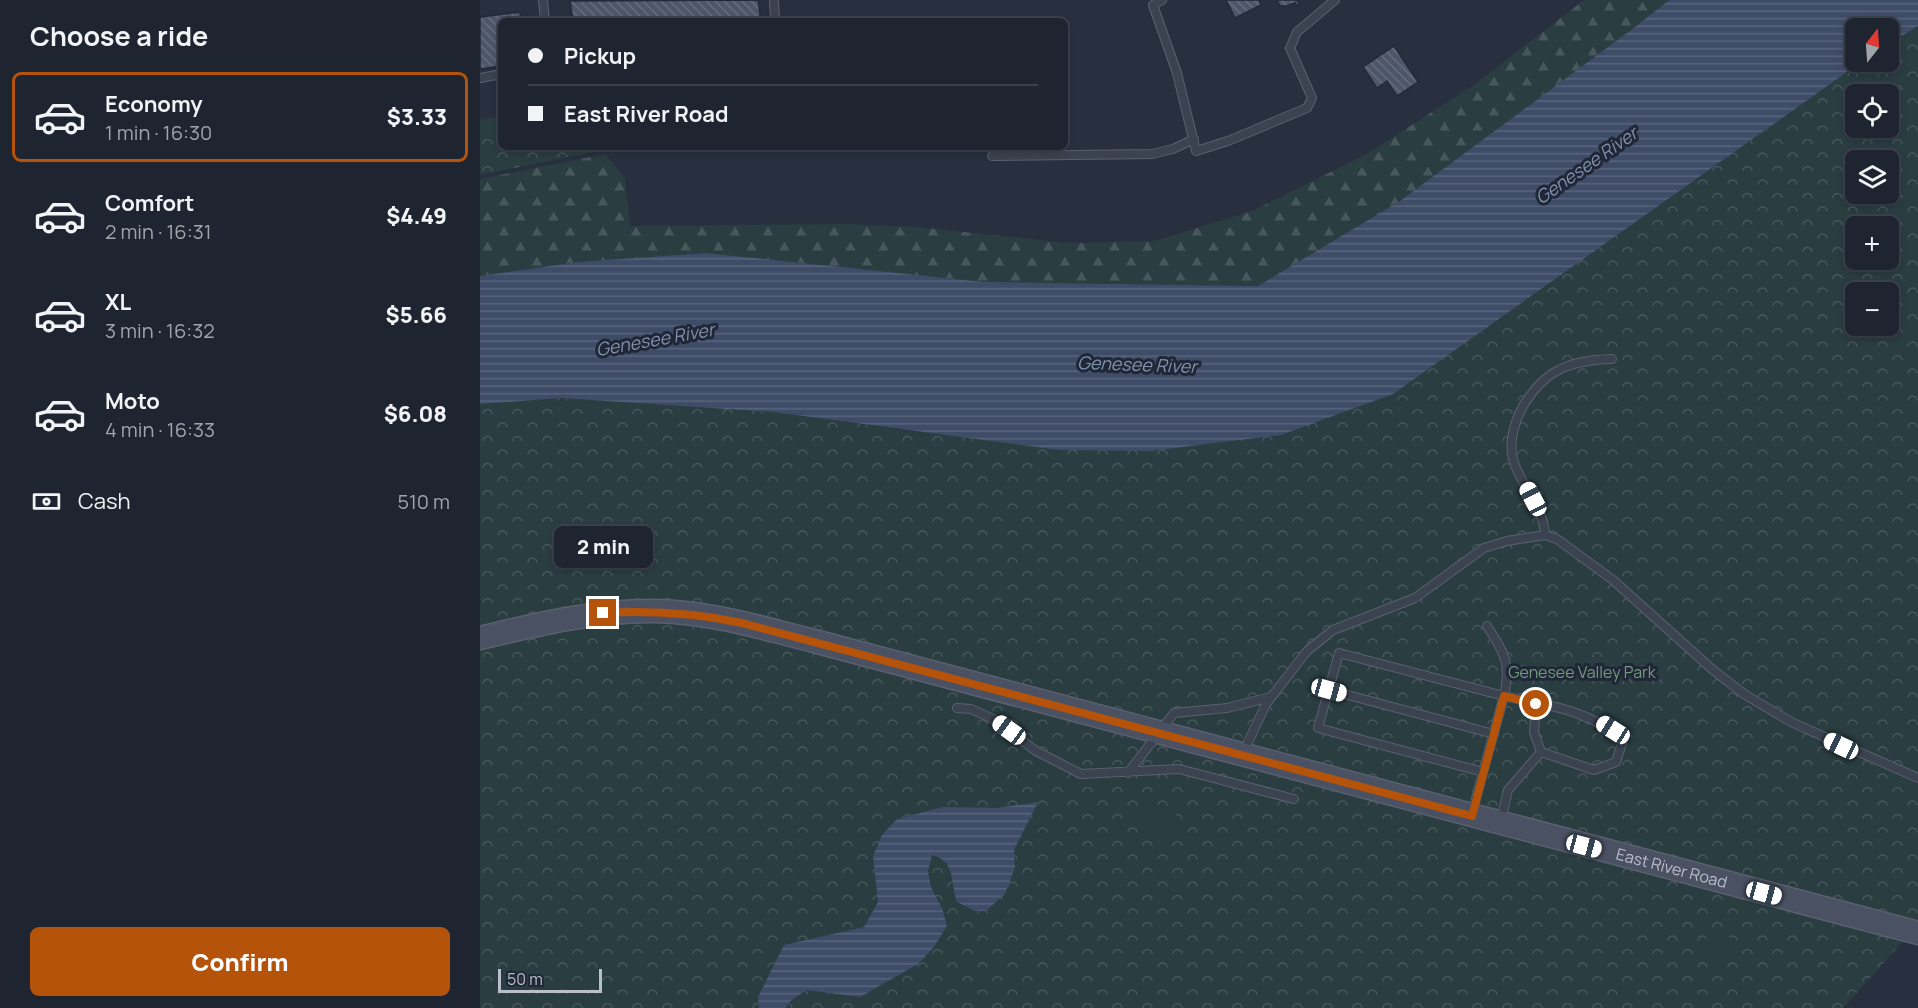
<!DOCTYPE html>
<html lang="en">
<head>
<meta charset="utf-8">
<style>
  body { margin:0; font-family:Manrope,sans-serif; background:#2b303c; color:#f1f3f6; height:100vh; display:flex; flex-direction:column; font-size:22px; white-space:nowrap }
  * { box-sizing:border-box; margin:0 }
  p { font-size:20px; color:#a1a4ab }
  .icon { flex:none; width:33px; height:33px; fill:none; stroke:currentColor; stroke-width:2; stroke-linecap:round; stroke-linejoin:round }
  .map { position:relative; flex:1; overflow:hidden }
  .sheet { display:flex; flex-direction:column; background:#1e2430; width:480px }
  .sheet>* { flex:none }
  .hud { position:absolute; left:18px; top:18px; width:570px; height:132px; border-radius:9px; box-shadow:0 3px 9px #0003,0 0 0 2px #3c414c; display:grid; align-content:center; height:132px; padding:0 30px; background:#1e2430 }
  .needle { width:39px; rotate:17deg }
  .fabs { position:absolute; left:1365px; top:18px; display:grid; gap:12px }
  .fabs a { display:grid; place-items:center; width:54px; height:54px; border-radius:9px; background:#1e2430; box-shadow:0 3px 9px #0003,0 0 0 2px #3c414c; font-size:30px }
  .scale { position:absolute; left:18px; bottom:15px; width:104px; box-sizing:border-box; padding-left:6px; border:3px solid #b9beca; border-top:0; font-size:16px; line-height:21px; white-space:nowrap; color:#b9beca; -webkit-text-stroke:4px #202736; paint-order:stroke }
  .end { position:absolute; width:27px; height:27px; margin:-14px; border:8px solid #b45309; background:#fff; box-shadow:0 0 0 3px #fff }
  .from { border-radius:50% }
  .bubble { position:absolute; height:42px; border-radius:9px; background:#1e2430; box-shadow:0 3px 9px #0003,0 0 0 2px #3c414c; font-size:20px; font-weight:800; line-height:42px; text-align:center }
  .car { position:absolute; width:18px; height:36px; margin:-18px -9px; border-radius:8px; box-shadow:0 0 4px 2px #0007; background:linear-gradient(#fff 24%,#345 0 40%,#fff 0 76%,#345 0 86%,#fff 0) }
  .hud b { display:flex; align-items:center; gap:21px; height:57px; font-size:22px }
  .hud b+b { border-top:2px solid #3c414c }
  .hud i { width:15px; height:15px; background:#f1f3f6 }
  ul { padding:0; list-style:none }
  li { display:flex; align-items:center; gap:18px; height:90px; margin:0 12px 9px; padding:0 18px; border:3px solid transparent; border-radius:9px }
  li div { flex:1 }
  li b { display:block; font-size:22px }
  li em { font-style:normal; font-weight:800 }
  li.active { border-color:#b45309 }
  li>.icon { width:54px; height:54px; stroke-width:1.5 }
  h2 { padding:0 30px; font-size:27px; line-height:72px }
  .pay { display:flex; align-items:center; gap:15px; height:66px; padding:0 30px; font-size:22px }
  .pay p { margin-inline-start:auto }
  .action { display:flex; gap:12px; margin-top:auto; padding:12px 30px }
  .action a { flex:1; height:69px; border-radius:9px; background:#b45309; color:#fff; font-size:24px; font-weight:800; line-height:69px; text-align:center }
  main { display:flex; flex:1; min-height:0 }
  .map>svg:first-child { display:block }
  .forest { fill:url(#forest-firs) }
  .park { fill:url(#park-crowns); fill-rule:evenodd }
  .pitch { fill:#2a3d41 }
  .water { fill:url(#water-rules) }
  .building { fill:url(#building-back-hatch); stroke:#222938; stroke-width:1.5 }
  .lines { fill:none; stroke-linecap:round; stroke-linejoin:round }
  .lane-casing { stroke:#5a606e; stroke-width:10 }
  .secondary-casing { stroke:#5a606e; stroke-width:25 }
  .lane { stroke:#3c4350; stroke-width:8 }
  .secondary { stroke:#4a5163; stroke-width:22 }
  .route { stroke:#b45309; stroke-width:8 }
  .labels { text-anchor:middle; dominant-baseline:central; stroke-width:6; stroke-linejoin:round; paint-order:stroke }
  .park-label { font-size:16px; fill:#719a7e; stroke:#202736 }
  .street-label { font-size:16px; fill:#b9beca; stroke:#202736 }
  .water-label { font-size:18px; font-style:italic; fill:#8291b0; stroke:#202736 }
</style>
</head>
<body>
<main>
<section class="sheet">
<h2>Choose a ride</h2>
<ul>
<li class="active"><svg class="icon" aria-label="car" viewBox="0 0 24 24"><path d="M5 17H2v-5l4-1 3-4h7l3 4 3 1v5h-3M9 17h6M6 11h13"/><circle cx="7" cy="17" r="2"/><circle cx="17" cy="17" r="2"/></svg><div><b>Economy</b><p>1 min · 16:30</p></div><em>$3.33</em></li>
<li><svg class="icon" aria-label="car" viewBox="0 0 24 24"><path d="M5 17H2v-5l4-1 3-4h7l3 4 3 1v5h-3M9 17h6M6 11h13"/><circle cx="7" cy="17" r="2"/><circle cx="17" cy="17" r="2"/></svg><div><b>Comfort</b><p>2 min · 16:31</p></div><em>$4.49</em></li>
<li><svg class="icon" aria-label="car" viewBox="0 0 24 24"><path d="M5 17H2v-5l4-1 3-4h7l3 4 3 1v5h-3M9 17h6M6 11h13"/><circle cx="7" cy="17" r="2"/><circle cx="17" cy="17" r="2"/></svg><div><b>XL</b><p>3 min · 16:32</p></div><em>$5.66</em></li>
<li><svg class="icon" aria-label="car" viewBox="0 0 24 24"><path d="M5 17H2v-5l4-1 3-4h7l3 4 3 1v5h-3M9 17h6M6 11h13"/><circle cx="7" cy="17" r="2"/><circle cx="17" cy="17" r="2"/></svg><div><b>Moto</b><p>4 min · 16:33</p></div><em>$6.08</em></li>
</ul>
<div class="pay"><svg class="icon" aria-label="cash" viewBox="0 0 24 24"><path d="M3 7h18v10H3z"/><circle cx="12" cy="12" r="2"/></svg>Cash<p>510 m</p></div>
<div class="action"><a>Confirm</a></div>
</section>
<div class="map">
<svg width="1438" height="1008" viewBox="0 0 1438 1008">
  <defs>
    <pattern id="forest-firs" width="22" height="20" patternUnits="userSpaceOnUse" patternTransform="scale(1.5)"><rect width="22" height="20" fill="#2a3d41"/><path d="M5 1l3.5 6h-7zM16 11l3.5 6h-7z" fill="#47575b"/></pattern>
    <pattern id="park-crowns" width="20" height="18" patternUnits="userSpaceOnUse" patternTransform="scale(1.5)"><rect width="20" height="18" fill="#2a3d41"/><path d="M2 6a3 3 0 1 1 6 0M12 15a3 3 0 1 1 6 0" fill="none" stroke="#47575b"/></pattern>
    <pattern id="water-rules" width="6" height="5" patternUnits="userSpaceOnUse" patternTransform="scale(1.5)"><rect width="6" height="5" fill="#3f4c68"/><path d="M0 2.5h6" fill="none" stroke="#59647c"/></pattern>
    <pattern id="building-back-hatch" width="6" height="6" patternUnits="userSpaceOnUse" patternTransform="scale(1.5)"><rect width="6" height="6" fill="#4e5769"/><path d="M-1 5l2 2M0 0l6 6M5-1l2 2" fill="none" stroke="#656d7d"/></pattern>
  </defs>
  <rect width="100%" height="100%" fill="#283040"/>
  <path class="forest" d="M1104,0H1189L1155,27L920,201L778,286L504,282L226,253L98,262L0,276V179L125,154L145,178L150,226L361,224L436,227L589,243L675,241L772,211L887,154L994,85Z"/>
  <path class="park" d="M1438,26V925L1363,1008H0V404L81,398L293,412L438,432L1262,145L1381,62H1408L1409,44ZM1376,94H1408V128H1376ZM1376,160H1408V194H1376ZM1376,226H1408V260H1376ZM1376,292H1408V326H1376Z
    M21,116V147H138L0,175V120Z"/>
  <path class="pitch" d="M682,804L692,809L699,819L692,829L683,837L669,838L660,829L661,812Z
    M1227,935H1242L1254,939L1253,950L1243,962L1226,957Z"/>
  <path class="water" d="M1189,0H1438V26L1409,44L1408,28H1376V62H1381L913,394L801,435L671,451L579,450L293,412L81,398L0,404V276L98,262L226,253L504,282L778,286L920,201L1155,27Z
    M558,802L534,850L535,867L525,894L506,911H495L477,902C470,882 476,861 452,855L448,871L451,887L462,908L467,926L454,947L438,964L380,997L326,990L308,1003L306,1008H279L278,997L304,945L384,927L398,902L393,856L402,835L417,819L463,807L517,808Z"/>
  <path class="building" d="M278,0L281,21H93L90,1Z
    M746,0H779L781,5L755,18Z
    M797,0H817L819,4L817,6L815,3L806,6H800Z
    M40,12L41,21H21V66L0,69V17Z
    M914,46L938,82L917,96L907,81L897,88L883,67Z"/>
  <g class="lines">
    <defs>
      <path id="lane" d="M63,0L65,21
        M294,0L295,21
        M682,0L673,5L697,73L716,151L748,141L827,108L832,98L810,48L817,32L855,0
        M0,78L21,74
        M512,156L672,154L693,149L714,139
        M1065,535C1064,507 1040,486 1033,459C1029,443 1033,428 1039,414C1060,372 1087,360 1132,359
        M1007,626C1025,654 1031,663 1024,696C1041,700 1058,703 1075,707C1099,712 1123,724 1144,737L1136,762L1114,770L1061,752L1028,790L1021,821
        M849,690L1014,734
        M1056,704L1054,732L1061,752
        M477,708L491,709L515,720L556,751L601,774L699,769L814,799
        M764,751L786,704L827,651L853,630L935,598L1004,548L1027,541L1065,535L1077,539L1133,580L1233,670L1264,694L1311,722L1438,778
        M648,773L694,713L747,708L791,697
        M993,811C1002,773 1014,734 1024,696L859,653L838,728L1003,772"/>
      <g id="secondary">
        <path id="s1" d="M0,638C58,624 116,610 176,611C230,612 282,628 334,641L1438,933"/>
      </g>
    </defs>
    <use href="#lane" class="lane-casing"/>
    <use href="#secondary" class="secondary-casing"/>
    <use href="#lane" class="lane"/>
    <use href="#secondary" class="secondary"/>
  </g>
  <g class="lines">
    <path class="route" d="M123,613C171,610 216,613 262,623L992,816L1024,696L1056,704"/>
  </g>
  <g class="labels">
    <g class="park-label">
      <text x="1102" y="672">Genesee Valley Park</text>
    </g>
    <g class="street-label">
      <text stroke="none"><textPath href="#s1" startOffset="1227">East River Road</textPath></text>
    </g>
    <g class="water-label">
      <text transform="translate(1106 165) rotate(-35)">Genesee River</text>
      <text transform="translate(175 339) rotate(-10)">Genesee River</text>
      <text transform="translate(657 364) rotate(2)">Genesee River</text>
    </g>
  </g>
</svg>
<div class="fabs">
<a><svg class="needle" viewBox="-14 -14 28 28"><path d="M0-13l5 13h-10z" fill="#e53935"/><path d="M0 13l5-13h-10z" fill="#a1a4ab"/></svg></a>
<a><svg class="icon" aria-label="locate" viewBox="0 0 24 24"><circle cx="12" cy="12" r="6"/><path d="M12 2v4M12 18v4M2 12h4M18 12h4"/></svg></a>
<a><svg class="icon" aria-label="layers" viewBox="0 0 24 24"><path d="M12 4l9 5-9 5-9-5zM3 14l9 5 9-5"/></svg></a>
<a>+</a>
<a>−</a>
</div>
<div class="scale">50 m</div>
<i class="end from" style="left:1056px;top:704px"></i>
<i class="end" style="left:123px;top:613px"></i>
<div class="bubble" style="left:74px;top:526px;width:99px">2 min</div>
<i class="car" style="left:1053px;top:499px;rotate:332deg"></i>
<i class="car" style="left:849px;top:690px;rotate:105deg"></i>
<i class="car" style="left:529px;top:730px;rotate:306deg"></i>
<i class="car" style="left:1133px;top:730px;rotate:302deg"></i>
<i class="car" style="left:1361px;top:746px;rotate:295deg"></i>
<i class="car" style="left:1104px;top:846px;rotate:105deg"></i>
<i class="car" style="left:1284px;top:893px;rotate:105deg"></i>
<div class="hud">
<b><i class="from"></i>Pickup</b>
<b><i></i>East River Road</b>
</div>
</div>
</main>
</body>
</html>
